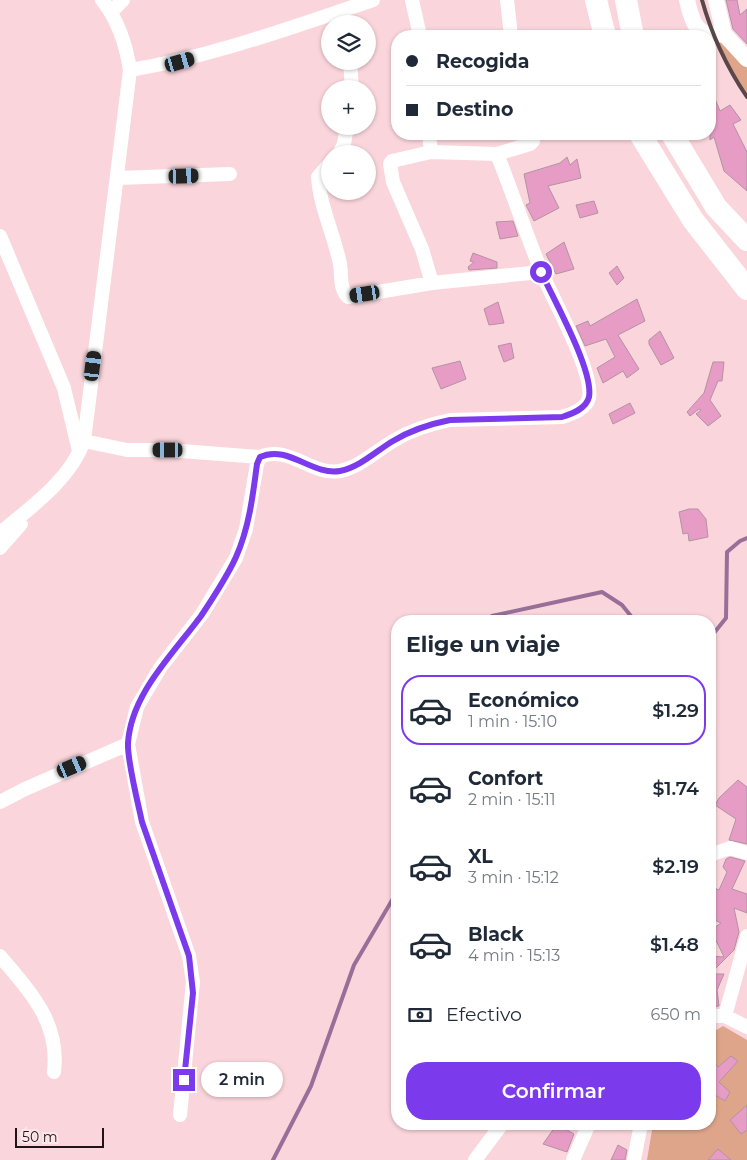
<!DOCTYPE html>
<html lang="es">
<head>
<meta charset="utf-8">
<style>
  body { margin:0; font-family:Montserrat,sans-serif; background:#f2f2f3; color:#1f2937; height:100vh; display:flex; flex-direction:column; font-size:19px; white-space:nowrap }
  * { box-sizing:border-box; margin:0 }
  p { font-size:16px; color:#747a83 }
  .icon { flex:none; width:28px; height:28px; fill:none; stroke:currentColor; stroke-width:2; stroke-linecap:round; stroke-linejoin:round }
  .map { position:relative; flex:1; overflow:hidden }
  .panel { position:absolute; left:391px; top:615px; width:325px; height:515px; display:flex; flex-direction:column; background:#fff; border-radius:20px; box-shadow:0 1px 4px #0004 }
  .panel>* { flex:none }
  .guide { position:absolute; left:391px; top:30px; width:325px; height:110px; border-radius:20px; box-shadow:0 1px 4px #0004; display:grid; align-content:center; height:110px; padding:0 15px; background:#fff }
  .fabs { position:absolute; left:321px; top:15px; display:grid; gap:10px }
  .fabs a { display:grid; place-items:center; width:55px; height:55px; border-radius:50%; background:#fff; box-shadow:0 1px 4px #0004; font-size:25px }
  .scale { position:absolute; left:15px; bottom:12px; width:89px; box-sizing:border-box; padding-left:5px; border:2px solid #201416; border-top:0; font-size:14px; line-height:18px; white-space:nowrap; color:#201416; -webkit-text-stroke:4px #fee7eb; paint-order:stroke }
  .end { position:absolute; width:22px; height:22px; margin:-11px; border:6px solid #7c3aed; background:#fff; box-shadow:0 0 0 2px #fff }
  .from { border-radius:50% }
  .bubble { position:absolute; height:35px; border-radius:18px; background:#fff; box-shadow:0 1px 4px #0004; font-size:16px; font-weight:600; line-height:35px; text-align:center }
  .car { position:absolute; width:15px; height:30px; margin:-15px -8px; border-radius:6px; box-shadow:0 0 4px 1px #0007; background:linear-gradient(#222 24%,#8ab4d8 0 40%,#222 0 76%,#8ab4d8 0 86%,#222 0) }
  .guide b { display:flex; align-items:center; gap:18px; height:48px; font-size:19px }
  .guide b+b { border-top:1px solid #e0e1e3 }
  .guide i { width:12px; height:12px; background:#1f2937 }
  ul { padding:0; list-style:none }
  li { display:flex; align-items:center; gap:15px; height:70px; margin:0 10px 8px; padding:0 5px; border:2px solid transparent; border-radius:20px }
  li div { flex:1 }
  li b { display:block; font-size:19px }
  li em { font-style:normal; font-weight:600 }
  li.active { border-color:#7c3aed }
  li>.icon { width:45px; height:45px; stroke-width:1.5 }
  h2 { padding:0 15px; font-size:22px; line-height:60px }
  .pay { display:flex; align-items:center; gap:12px; height:55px; padding:0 15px; font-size:19px }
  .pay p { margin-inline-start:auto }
  .primary-button { display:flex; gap:10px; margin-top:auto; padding:10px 15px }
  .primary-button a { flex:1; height:58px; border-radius:20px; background:#7c3aed; color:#fff; font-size:20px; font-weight:600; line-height:58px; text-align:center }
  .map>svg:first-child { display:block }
  .green { fill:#dea58a }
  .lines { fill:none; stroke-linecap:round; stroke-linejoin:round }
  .stream { stroke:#996e98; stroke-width:4 }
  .building { fill:#e79cc5; stroke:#b193a2 }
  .minor { stroke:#fff; stroke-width:14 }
  .tertiary { stroke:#fff; stroke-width:16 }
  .trunk { stroke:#fff; stroke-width:22 }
  .rail { stroke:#59474a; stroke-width:4 }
  .route { stroke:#7c3aed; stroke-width:6 }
</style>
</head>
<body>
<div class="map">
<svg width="747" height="1160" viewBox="0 0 747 1160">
  <rect width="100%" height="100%" fill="#fad6dc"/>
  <path class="green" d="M717,42L725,43L747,68V95L734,75Z
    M723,1026L747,1040V1160H647L653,1124H710V1034Z"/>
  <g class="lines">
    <path class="stream" d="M483,621L492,616L602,592L622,605L635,621
      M710,638L726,618L727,552L740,541L747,538
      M273,1160L311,1086L354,965L398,890"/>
  </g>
  <path class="building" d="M726,0H737L740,15L747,9V44L733,29Z
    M710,87L720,111L730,105L741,120L733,124L747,152V191L724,171L714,137L710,140Z
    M567,157L570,165L577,159L581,178L548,186L559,208L534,221L526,205L530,203L524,174L560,163Z
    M594,201L598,213L580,218L576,205Z
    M513,221L518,236L500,239L496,222Z
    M564,242L574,269L556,274L546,254Z
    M473,253L497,262V268L469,270L468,267L474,262L470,261Z
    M617,266L624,278L617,285L609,273Z
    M637,299L645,321L618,335L639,369L627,378L623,371L603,383L597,368L615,357L606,339L585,346L576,326L588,321L590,326Z
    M498,302L504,323L489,325L484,309Z
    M660,331L674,358L661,365L649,344V340Z
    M511,343L514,358L504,362L498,346Z
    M460,361L466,379L441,389L432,368Z
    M713,362H724L722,381H718L710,400L721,416L708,426L696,414L701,410L699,409L690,416L687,412L704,393Z
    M630,403L635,413L613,424L609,414Z
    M689,509H698L706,519L708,537L689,541L688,533L683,534L679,512Z
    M738,780L747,787V844L729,840L736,819L715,805L719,798Z
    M730,857L745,861L732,889L747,894V913L734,908L739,932L734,950L710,974V956L724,957L711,930L721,923L710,918V886L719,890L727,872L723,867L726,859Z
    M710,974H724L717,990L719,1006L710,1007Z
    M731,1056L738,1061L719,1082L730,1092L725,1101L710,1092V1057L718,1067Z
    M747,1105V1130L741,1134L730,1120Z
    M557,1124L574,1134L567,1152L543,1144Z
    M618,1145L627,1150L625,1160H611Z
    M718,1149L731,1160H708Z"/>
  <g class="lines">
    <path class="minor" d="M412,0L420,36
      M507,0L511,36
      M111,12L123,0
      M350,61L352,89
      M130,70C214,56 292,27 373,0
      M429,134L431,152
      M339,154L344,144L347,126
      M330,163L318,177C320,207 334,234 340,264C342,275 339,288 348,297L432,283L541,272
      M117,178L230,174
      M0,236L64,388L79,451
      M432,283L422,249L393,182L390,164L392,161L431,152L497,154L530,144L533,141V134
      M84,441L127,450H168L260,457
      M0,533C31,507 70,480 84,441L130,70C126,44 118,20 102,0
      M0,548L21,524
      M128,744L142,822L189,956L193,982L180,1115
      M0,802L25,789L128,744L137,707L160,668L202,614L236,558L246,529L257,464L260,457C288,444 312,476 340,471C360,467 376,451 393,441C411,430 430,424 450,420L562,417C572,414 586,409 589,398C594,372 553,300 542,273C526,234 513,194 497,154
      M710,855L730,848L747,853
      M0,956C30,992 60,1022 54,1072
      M710,1016H725L747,1027
      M725,1016L747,936
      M475,1160L502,1124
      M573,1160L589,1124
      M634,1160L641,1124"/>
    <path class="tertiary" d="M687,0C692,23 697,39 724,34
      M716,0L724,34L747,59"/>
    <path class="trunk" d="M596,0L605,36
      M626,0L633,36
      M640,134L693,220L747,289
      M672,134L716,207L747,240"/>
    <path class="rail" d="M702,0C712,36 726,66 747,97"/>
  </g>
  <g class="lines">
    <path class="route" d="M184,1080L193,993L189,956L142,822C138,803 127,760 128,743C131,694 173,654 201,616C213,598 227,577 236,557C249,528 253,495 257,464L260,457C288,444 312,476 340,471C360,467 376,451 393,441C411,430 430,424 450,420L562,417C572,414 586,409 589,397C594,371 553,298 541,272"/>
  </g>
</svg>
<div class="fabs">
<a><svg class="icon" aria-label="layers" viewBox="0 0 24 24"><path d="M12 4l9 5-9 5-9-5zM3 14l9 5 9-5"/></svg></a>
<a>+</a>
<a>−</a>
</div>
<div class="scale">50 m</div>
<i class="end from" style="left:541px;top:272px"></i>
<i class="end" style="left:184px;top:1080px"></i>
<div class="bubble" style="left:201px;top:1062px;width:82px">2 min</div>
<i class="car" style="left:180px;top:62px;rotate:74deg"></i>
<i class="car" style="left:184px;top:176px;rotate:88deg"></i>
<i class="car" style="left:365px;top:294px;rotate:261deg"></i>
<i class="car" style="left:93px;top:366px;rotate:7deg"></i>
<i class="car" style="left:168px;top:450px;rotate:270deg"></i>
<i class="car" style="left:72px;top:767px;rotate:67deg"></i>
<div class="guide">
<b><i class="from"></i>Recogida</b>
<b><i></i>Destino</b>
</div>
<section class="panel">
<h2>Elige un viaje</h2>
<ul>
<li class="active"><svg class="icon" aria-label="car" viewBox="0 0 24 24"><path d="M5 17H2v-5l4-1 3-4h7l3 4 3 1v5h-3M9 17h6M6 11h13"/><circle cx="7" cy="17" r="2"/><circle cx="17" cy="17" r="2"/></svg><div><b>Económico</b><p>1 min · 15:10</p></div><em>$1.29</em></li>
<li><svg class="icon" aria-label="car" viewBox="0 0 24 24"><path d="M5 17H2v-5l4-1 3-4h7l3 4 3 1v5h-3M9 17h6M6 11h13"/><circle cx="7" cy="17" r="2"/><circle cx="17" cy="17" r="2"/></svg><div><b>Confort</b><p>2 min · 15:11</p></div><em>$1.74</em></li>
<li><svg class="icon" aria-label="car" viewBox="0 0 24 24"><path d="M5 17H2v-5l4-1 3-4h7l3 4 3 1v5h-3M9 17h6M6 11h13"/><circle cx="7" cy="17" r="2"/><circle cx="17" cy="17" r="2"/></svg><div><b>XL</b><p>3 min · 15:12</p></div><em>$2.19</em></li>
<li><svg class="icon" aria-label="car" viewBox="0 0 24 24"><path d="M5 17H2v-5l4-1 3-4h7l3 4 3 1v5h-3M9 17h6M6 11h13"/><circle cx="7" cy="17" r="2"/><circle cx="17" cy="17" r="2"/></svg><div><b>Black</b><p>4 min · 15:13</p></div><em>$1.48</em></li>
</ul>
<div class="pay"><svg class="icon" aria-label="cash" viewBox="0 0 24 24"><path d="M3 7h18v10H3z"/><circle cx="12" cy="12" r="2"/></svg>Efectivo<p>650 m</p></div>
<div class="primary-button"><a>Confirmar</a></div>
</section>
</div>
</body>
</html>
